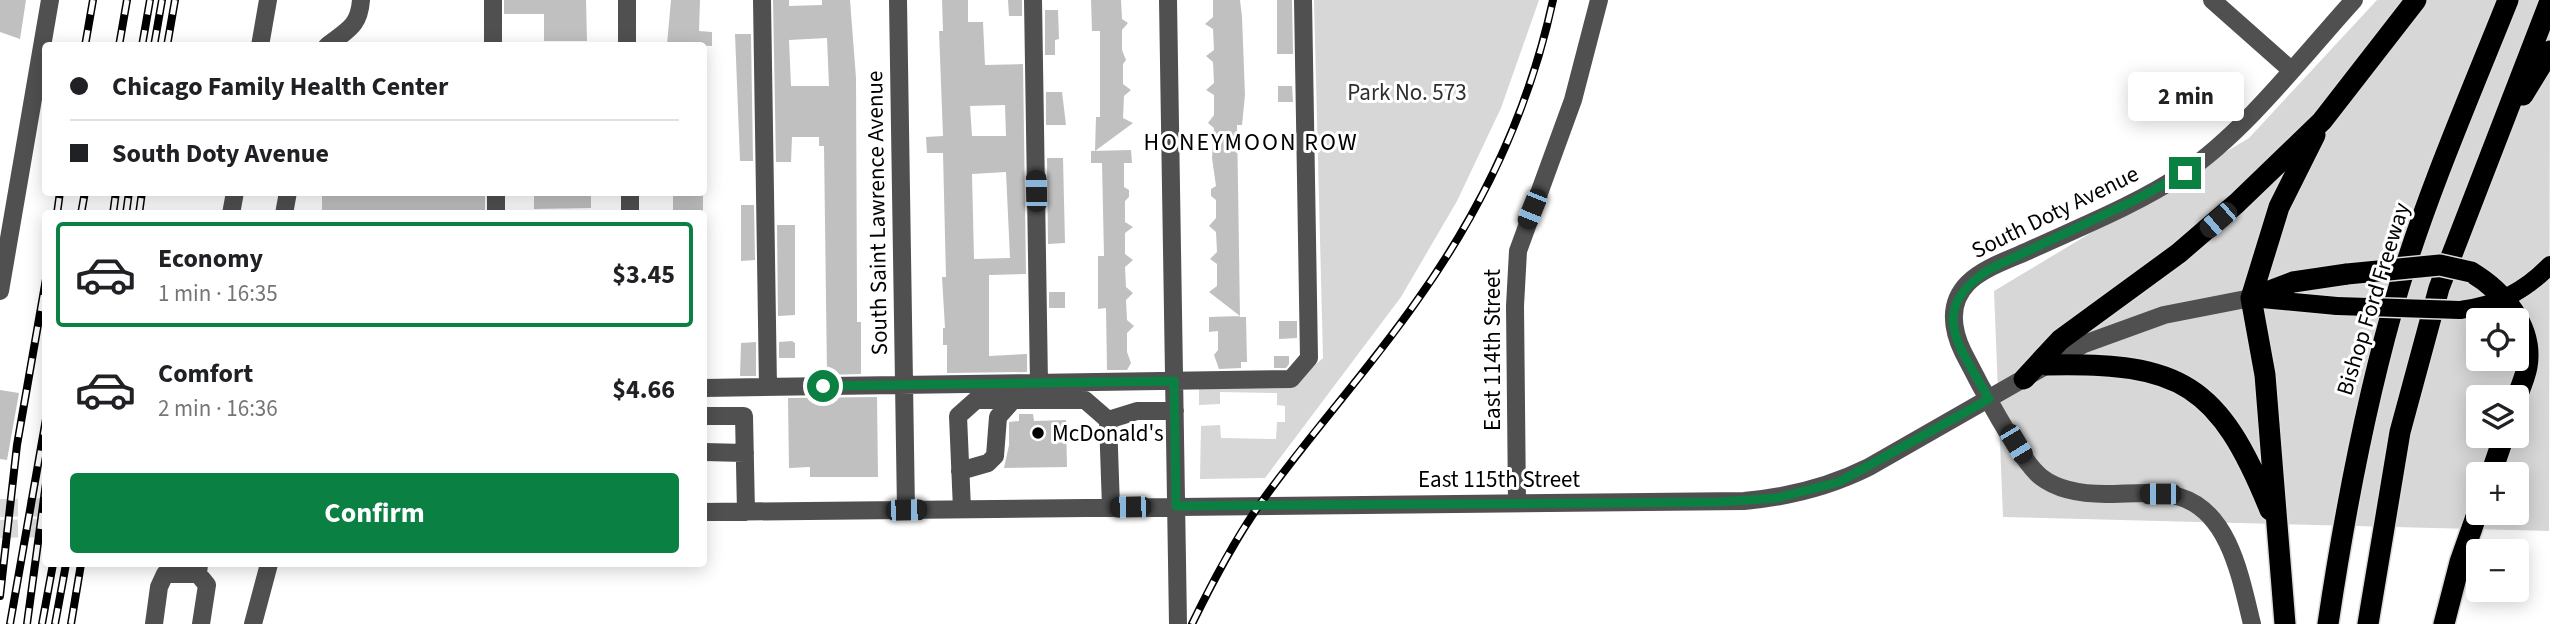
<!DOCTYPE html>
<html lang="en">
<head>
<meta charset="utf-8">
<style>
  body { margin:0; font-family:"Source Sans 3",sans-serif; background:#f2f2f2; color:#202124; height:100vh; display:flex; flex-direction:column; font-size:26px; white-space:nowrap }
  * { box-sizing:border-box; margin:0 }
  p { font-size:23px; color:#757577 }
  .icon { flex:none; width:38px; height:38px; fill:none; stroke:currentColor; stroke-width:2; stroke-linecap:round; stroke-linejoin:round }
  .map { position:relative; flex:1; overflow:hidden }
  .panel { position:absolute; left:42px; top:210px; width:665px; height:357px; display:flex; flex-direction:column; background:#fff; border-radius:7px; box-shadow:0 4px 18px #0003 }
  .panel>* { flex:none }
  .banner { position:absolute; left:42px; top:42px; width:665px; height:154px; border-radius:7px; box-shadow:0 4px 18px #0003; display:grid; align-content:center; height:154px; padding:0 28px; background:#fff }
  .tools { position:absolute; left:2466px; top:308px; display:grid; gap:14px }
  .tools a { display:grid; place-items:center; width:63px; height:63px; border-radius:7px; background:#fff; box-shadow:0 4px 18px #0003; font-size:35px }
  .end { position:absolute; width:32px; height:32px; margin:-16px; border:9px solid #0b8043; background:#fff; box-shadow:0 0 0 4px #fff }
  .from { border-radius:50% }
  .bubble { position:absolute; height:49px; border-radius:7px; background:#fff; box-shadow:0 4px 18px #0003; font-size:23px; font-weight:700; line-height:49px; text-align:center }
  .car { position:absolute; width:21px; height:42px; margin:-21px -10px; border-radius:9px; box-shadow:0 0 5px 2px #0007; background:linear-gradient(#222 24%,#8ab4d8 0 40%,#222 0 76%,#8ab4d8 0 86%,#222 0) }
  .banner b { display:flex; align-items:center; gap:24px; height:66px; font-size:26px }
  .banner b+b { border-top:2px solid #e0e0e0 }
  .banner i { width:18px; height:18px; background:#202124 }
  ul { padding:12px 0 0; list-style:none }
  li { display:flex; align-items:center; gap:21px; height:105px; margin:0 14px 10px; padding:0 14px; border:4px solid transparent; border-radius:7px }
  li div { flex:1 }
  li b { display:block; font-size:26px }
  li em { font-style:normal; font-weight:700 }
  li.current { border-color:#0b8043 }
  li>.icon { width:63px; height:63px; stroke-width:1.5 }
  .action { display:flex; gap:14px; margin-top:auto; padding:14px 28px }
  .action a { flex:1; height:80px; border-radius:7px; background:#0b8043; color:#fff; font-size:28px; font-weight:700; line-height:80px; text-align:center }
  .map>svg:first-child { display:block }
  .green { fill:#d7d7d7; fill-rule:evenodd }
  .building { fill:#c0c0c0; fill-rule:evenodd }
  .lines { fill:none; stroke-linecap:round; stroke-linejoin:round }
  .minor-tunnel { stroke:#d9d9d9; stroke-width:18; stroke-dasharray:18 9; stroke-linecap:butt }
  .major-casing { stroke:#dbdbdb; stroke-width:21 }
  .highway-casing { stroke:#dbdbdb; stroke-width:24 }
  .minor { stroke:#505050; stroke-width:18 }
  .major { stroke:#000; stroke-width:18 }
  .highway { stroke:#000; stroke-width:21 }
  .rail-casing { stroke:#000; stroke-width:8 }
  .rail { stroke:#fff; stroke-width:5; stroke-dasharray:16; stroke-linecap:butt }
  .major-bridge-casing { stroke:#dbdbdb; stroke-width:21; stroke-linecap:butt }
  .highway-bridge-casing { stroke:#dbdbdb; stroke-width:24; stroke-linecap:butt }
  .major-bridge { stroke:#000; stroke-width:18 }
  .highway-bridge { stroke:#000; stroke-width:21 }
  .route { stroke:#0b8043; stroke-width:9 }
  .poi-dot { fill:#000; stroke:#fff; stroke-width:2.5 }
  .labels { text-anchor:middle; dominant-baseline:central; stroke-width:6; stroke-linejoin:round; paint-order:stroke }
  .park-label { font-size:23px; fill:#2e2e2e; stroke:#fff }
  .street-label { font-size:23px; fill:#000; stroke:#fff }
  .poi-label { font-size:23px; fill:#000; stroke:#fff; text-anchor:start }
  .neighbourhood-label { font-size:24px; letter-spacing:2px; fill:#000; stroke:#fff }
</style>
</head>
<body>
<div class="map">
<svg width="2550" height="624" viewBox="0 0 2550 624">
  <rect width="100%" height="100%" fill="#fff"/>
  <path class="green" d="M1314,0H1539L1501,108L1457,201L1401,297L1265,478L1200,479L1201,426L1220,425L1221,438L1276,439L1277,422H1285V406L1277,405V393L1220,392V404L1199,405V384L1294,383L1323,358Z
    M2377,0H2550L2549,531L2003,517L1994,291L2249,138ZM2478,320H2516V359H2478ZM2478,397H2516V436H2478ZM2478,474H2516V513H2478Z"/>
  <path class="building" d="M0,0H26L20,39L0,32Z
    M504,0H586L587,41H544V14H504Z
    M671,0H700L699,31L712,32V46L667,44Z
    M773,0H789V6L822,5V0H850L856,78L857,301V322H861V374L827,375L824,146H819V137H792L791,162H776ZM827,38L829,86H791L789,40Z
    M942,0H968V22H983L985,65L1023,64L1026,274L989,275V356L1027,354V372L947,373V345H943V328H945L942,277H946L943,153H927L926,137L943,136L939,31H943ZM1005,105L1006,136H972L970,106ZM1006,172L1010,258L974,259L972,174Z
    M1008,0H1022V16H1009Z
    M1091,0H1121L1122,19L1128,23L1122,30V50L1126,60L1123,64V84L1131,90L1124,96L1123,118L1133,123L1095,151L1096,117H1100V31H1092Z
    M1213,0H1240L1242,17L1245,95L1242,125H1237L1238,184L1240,317H1246L1247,362H1241V368L1219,369L1214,355L1218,350V331L1209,332V317L1240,316L1209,292L1217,286V264L1210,259L1217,252L1216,232L1209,226L1216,218V200L1211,196V189L1216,186L1212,158L1214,128L1208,123L1214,115V95L1206,90L1214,83L1213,62L1206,56L1214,50L1213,29L1205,24L1213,17Z
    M1277,0H1292L1293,54H1277Z
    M1045,10H1058L1059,39L1055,40V55H1045Z
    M735,34H751L753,161H740Z
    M1278,86H1292L1293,102H1278Z
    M1046,92H1062L1066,125H1046Z
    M1131,150L1132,163H1124V187L1129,190V197L1125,201V222L1133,227L1125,233V254L1133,260L1125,267L1126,287L1133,293L1126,300L1127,320L1134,326L1127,333V352L1131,363L1127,370H1107L1106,308L1098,309V256H1104L1102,163H1091V151Z
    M1047,158H1063L1065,243L1048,244Z
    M322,192H485V214H322Z
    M534,192H591V208L534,209Z
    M673,192H703V214H673Z
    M741,205H754L755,260L741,261Z
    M777,225H795V315L778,316Z
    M1049,292H1065V308H1049Z
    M1279,321H1297V338L1279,339Z
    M792,341L795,343V358H779V342Z
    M756,342V376H740L741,343Z
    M1274,356H1289V364L1286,368H1274Z
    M0,390L19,393L7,460L0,459Z
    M877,397L878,477H810V467L789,468L788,398Z
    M1019,414H1033L1034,421L1066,420L1067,467L1004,468L1009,445V422L1019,421Z"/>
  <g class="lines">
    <path class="minor-tunnel" d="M0,508L46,507
      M0,529L46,528"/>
    <defs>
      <path id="major" d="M2251,298L2337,306
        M2460,310C2497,305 2524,292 2550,265"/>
      <path id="highway" d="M2523,95L2550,51
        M2471,272C2503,291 2534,327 2527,367C2525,378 2520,389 2516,399
        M2251,298L2293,282L2347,274
        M2047,365C2181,362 2219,384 2270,510
        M2024,379L2060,340L2179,253L2237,203L2322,121L2416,0
        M2491,474L2504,436
        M2285,624L2265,375L2251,298L2279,207L2315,135
        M2328,624C2345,510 2366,398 2399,287C2429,189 2470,95 2508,0
        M2368,624L2400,432L2439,288L2550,1
        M2444,624L2460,562L2478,511"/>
    </defs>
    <use href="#major" class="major-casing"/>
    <use href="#highway" class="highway-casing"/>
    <path class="minor" d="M493,0V46
      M627,0V46
      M762,0L768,387
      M898,0L906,510
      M1033,0L1039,383
      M1168,0L1178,624
      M2212,0L2291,70
      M260,46L268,0
      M327,46C347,30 359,27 361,0
      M496,192V214
      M630,192V214
      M231,214L235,192
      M284,214L288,192
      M0,291L50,0
      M704,388L1291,379L1309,358L1303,0
      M704,416H744L746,512
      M1108,420L1137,411H1175
      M704,452L745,453
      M960,471L988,463L995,456L998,417L1013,400
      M1517,503L1515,306L1518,251L1573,100L1599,0
      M962,509L958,416L976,400H1085L1108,420L1111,507
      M704,512L1744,501C1789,497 1829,487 1869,467L2084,344L2164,315L2251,298
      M199,564L198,574L207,585L201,624
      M154,624L159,587L165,574H198
      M253,624L269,564
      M2252,624C2241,580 2230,512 2180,497C2157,490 2130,494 2106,494C2083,494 2059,491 2041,477C2020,461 1976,378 1963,352C1952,329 1948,303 1968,283C1983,268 2008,260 2028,251C2080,227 2136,205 2184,173C2245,132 2304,55 2354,0"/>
    <use href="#major" class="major"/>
    <use href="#highway" class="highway"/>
    <defs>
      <path id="rail" d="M85,46L93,0
        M119,46L127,0
        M142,46L150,0
        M154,46L162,0
        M167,46L175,0
        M57,214L60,192
        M81,214L85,192
        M113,214L116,192
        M126,214L129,192
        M139,214L142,192
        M0,596L17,445L46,279
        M10,624L46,419
        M27,624L46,483
        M42,624L53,564
        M55,624L66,564
        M71,624L81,564
        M1192,624C1212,583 1234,541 1260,504C1309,435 1367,372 1416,302C1482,210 1529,111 1553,0"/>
    </defs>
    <use href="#rail" class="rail-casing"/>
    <use href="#rail" class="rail"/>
    <defs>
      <path id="major-bridge" d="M2337,306L2460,310"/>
      <path id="highway-bridge" d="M2347,274L2440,265L2471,272"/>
    </defs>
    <use href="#major-bridge" class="major-bridge-casing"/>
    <use href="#highway-bridge" class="highway-bridge-casing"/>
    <use href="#major-bridge" class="major-bridge"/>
    <use href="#highway-bridge" class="highway-bridge"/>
  </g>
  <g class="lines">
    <path class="route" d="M823,386L1174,381L1176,506L1719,502L1777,498L1839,482L1989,399C1960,346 1925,310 1990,269L2133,201L2185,173"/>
  </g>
  <circle class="poi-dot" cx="1038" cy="433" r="7"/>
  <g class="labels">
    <g class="park-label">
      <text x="1407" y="92">Park No. 573</text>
    </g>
    <g class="street-label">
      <text transform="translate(2055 212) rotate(-26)">South Doty Avenue</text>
      <text transform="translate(877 213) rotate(-91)">South Saint Lawrence Avenue</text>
      <text transform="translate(2373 299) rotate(-73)">Bishop Ford Freeway</text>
      <text transform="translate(1492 350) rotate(-90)">East 114th Street</text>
      <text x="1499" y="479">East 115th Street</text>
    </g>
    <g class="poi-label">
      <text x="1052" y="433">McDonald's</text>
    </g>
    <g class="neighbourhood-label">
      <text x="1251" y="142">HONEYMOON ROW</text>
    </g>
  </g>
</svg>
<div class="tools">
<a><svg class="icon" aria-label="locate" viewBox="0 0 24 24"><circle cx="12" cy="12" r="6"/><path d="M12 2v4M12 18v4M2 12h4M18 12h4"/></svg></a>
<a><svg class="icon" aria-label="layers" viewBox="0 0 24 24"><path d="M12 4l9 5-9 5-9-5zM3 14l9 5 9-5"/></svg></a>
<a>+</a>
<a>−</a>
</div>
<i class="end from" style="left:823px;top:386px"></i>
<i class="end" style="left:2185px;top:173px"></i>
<div class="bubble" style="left:2128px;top:72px;width:116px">2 min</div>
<i class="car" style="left:1036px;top:191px;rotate:359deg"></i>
<i class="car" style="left:1532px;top:209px;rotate:202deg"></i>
<i class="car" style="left:2218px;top:220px;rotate:229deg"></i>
<i class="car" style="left:2016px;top:444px;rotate:149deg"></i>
<i class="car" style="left:2160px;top:494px;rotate:270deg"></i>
<i class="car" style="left:1130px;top:507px;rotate:269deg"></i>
<i class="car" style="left:906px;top:510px;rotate:89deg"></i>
<div class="banner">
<b><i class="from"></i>Chicago Family Health Center</b>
<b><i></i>South Doty Avenue</b>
</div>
<section class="panel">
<ul>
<li class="current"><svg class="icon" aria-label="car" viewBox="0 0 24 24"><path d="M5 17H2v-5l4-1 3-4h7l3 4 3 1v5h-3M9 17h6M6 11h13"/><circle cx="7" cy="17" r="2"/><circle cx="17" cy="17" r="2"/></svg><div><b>Economy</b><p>1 min · 16:35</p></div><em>$3.45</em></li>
<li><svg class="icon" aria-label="car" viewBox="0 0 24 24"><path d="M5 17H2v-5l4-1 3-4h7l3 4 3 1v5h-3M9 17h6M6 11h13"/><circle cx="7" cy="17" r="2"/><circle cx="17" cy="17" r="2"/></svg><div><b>Comfort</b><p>2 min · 16:36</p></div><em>$4.66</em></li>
</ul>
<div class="action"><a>Confirm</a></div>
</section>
</div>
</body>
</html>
